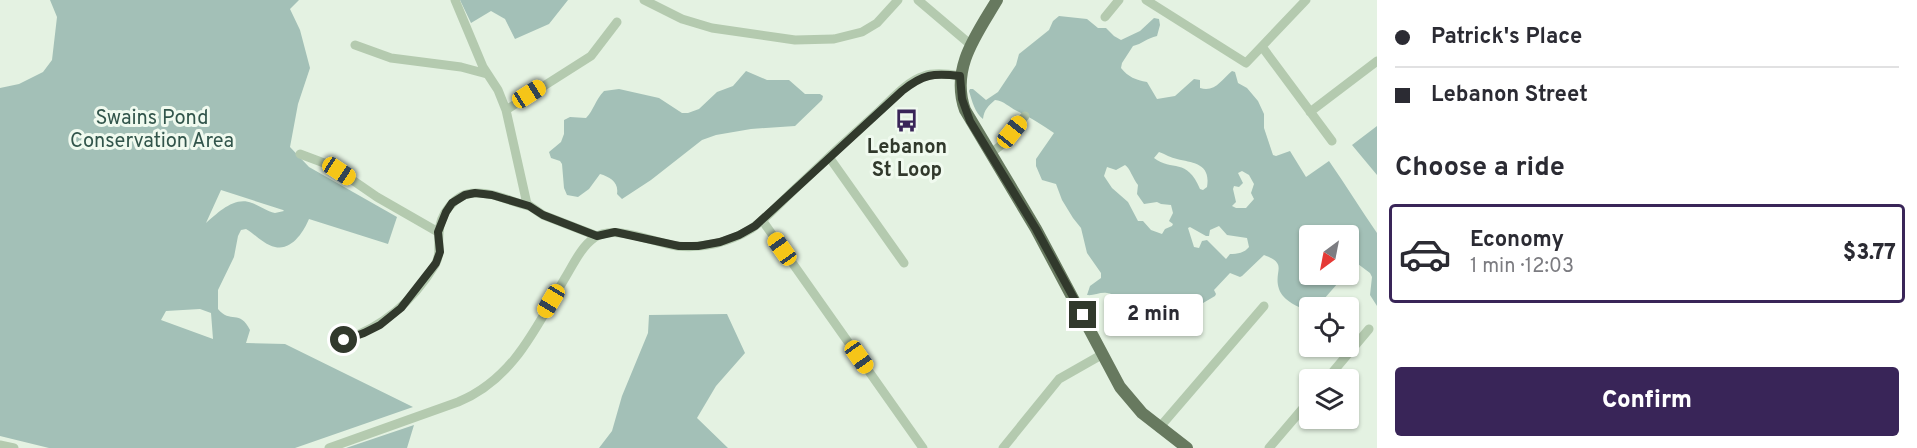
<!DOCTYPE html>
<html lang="en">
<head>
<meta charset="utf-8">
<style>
  body { margin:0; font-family:Overpass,sans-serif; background:#f7f7f7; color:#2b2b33; height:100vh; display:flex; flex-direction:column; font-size:22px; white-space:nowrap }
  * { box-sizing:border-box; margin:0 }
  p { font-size:20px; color:#7c7c81 }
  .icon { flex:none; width:33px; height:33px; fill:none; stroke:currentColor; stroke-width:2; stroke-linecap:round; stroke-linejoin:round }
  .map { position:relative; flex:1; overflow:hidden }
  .side { display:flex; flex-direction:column; background:#fff; width:540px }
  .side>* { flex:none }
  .hud { display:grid; align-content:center; height:132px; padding:0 18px; background:#fff }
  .needle { width:39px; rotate:212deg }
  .controls { position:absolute; left:1299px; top:225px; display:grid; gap:12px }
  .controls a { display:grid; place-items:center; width:60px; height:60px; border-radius:6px; background:#fff; box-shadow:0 2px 4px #0004; font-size:30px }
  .end { position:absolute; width:27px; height:27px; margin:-14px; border:8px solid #31392c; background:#fff; box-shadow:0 0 0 3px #fff }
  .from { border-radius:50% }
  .bubble { position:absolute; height:42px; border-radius:6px; background:#fff; box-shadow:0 2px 4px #0004; font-size:20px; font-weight:800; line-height:42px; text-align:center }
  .car { position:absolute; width:18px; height:36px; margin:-18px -9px; border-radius:8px; box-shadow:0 0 4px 2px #0007; background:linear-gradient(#f5c518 24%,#345 0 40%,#f5c518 0 76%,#345 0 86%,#f5c518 0) }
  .hud b { display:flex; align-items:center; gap:21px; height:57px; font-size:22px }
  .hud b+b { border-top:2px solid #e1e1e2 }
  .hud i { width:15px; height:15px; background:#2b2b33 }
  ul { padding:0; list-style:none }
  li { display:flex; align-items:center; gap:18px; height:99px; margin:0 12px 9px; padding:0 6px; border:3px solid transparent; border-radius:6px }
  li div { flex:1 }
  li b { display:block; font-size:22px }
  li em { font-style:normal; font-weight:800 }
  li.current { border-color:#392558 }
  li>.icon { width:54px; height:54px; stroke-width:1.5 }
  h2 { padding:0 18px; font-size:27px; line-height:72px }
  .primary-button { display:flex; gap:12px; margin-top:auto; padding:12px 18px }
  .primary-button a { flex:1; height:69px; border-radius:6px; background:#392558; color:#fff; font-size:24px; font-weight:800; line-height:69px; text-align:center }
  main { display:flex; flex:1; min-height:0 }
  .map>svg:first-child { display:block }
  .green { fill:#a3c0b7; fill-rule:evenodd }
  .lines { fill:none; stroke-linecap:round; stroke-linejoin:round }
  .minor { stroke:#b4caaf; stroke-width:9 }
  .major { stroke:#67795f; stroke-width:12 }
  .route { stroke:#31392c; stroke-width:8 }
  .labels { text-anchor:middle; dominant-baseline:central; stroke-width:6; stroke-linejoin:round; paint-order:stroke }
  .park-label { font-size:20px; fill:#32554b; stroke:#f0faef }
  .poi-label { font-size:20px; font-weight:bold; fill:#31392c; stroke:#f0faef }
</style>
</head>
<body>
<main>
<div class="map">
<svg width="1377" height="448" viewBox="0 0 1377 448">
  <rect width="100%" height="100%" fill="#e4f2e2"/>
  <path class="green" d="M50,0H299L290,9L300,30L310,68L298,104L290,147L309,167L397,217L388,244L309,219C304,231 292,251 275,247C264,245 255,234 246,229L241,230L238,236L234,257L218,290V309C230,324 240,309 250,330L246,343L285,344L413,407L295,448H49L0,436V88L19,84L43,72L52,60L57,17ZM221,190L283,210L284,211L275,213C266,211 260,206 252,203C234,196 218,213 206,223ZM200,309L211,313L213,339L161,320L166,311Z
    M460,0H568L549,24L515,39L505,19L491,11L471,23Z
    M1059,16L1087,19L1098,28H1106L1114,36L1121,40L1140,31L1154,18L1159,19L1160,25L1157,36C1147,38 1142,44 1133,46L1122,63L1121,68C1128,77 1136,80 1147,82L1157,99L1175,96L1194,79L1200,80V88C1215,93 1222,79 1232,71L1235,72L1238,83L1247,88L1258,101L1264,114V128L1273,155L1276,156L1290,151L1306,177L1329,161C1346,185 1361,210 1377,233V306L1370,295L1372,277L1370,273L1358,264L1353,265L1349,270L1348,236H1310V274L1345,275L1317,307L1310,308L1309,312C1299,307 1283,301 1279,289C1273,271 1289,264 1264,255L1242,276L1240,277L1230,273L1214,290L1216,294L1215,296L1198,306L1182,327L1174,328L1160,315L1156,319L1153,330L1146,333L1142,331V321C1130,313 1122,295 1107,293C1100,292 1093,296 1087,295L1090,286L1101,278V273L1087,253L1081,228L1073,218L1062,200L1056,184L1042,180L1036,166V159L1054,133C1042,125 1030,117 1017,111C1009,107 1004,101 995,100C988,106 984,110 983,119C975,113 972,101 969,91L970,89H973L986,100L998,92L1016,65L1019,54L1049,30L1053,21ZM1159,152C1165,154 1171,158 1177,159C1193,163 1211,163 1207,187L1203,190L1200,189C1187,157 1172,172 1154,158ZM1125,165C1130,168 1133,179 1138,185L1137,194L1144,204L1157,202L1161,204L1171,205L1173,213L1169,221L1173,224L1172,226L1165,229L1162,234L1151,230L1143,221H1138L1128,202L1112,188L1104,176L1107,167L1116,170ZM1242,171L1249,175L1254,184L1251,193L1254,199L1246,208H1236L1232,206L1236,202L1233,189L1234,186L1239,187L1243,183L1238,173ZM1219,226L1227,235L1247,238L1249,247C1244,253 1238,254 1230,254L1226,259L1207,240L1202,241L1199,248L1194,247L1188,228L1190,227L1206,236H1209L1210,230Z
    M746,71L767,80H789L805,94H820L823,96L822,100L795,126L751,129L716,135L702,140L651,180L622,199L617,194C619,182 610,177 600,174L589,189L578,197L567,195L564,188L562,164L560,161L551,158L549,152L561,142L564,134V120L570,117L586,118C594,110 595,100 604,91L619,89L659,98L682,113H688L699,109L717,92L733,86Z
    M1377,126V175L1352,145Z
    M727,314L745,353L716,386L697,418L728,448H599L612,431L622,396L648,333L649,315Z
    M414,425L407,448H346Z"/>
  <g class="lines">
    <path class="minor" d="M455,0L483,67L498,90L506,110L527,204L543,215L597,236
      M644,0L682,19L712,28L795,40L834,39L862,32L877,23L898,0
      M918,0L971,45
      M1146,0L1246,63L1306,0
      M1105,17L1119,0
      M355,45L391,58L461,67L487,74
      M1263,48L1332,141
      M506,110L591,56L617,22
      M1310,112L1377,61
      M991,153L1000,146L1025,116
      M300,154L332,166L377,197L438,232
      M829,157L904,263
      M762,220L923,448
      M344,340C383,327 413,301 435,265C441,254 438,246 439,234C439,215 455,193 475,193C493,192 511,202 529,206
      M1326,380L1369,329
      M1159,428L1264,306
      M0,445L14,448
      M329,448L458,402C514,379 536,327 565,278C573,265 581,247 594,238C614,223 654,243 677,246C702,249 730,242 751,229C767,218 781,202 795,189C822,163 850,137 878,112C891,100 907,81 924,76C935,72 949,74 960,76
      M1003,448L1059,379L1103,354
      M1269,448L1310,400"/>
    <path class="major" d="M997,0C977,34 950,68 965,110L1036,229L1120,387L1142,413L1187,448"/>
  </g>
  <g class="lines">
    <path class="route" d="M344,340L364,333L380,325L401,308L436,263L440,252L438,232L446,212L452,203L465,195L475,193L492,195L529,206L543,215L597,236L615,232L679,246H698L720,242L739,235L755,226L902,91C923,74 933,73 960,76L962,99L970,121L1036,229L1083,315"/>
  </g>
  <defs>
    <symbol id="bus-bare" viewBox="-9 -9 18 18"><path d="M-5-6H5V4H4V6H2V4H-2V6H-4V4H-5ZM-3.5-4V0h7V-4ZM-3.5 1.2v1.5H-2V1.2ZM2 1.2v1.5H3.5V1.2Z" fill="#392558" stroke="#f0faef" stroke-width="2.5" paint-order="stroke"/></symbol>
  </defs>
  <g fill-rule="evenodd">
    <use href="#bus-bare" x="890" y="104" width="33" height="33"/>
  </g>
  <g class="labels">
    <g class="park-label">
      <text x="152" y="119">Swains Pond<tspan x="152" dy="23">Conservation Area</tspan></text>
    </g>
    <g class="poi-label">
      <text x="907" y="148">Lebanon<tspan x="907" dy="23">St Loop</tspan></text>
    </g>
  </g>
</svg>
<div class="controls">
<a><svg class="needle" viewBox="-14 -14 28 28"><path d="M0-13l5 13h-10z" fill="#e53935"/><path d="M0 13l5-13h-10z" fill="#7c7c81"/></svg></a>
<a><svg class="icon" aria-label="locate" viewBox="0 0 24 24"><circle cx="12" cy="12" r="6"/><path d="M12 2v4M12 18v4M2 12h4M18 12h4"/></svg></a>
<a><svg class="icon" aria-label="layers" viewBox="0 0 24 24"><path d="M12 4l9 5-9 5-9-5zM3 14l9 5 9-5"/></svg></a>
</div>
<i class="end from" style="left:344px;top:340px"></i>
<i class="end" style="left:1083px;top:315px"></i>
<div class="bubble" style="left:1104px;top:294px;width:99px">2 min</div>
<i class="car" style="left:529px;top:94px;rotate:58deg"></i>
<i class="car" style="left:1012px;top:132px;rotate:39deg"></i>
<i class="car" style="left:339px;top:171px;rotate:123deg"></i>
<i class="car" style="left:782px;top:249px;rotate:325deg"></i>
<i class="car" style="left:551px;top:301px;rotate:211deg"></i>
<i class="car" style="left:859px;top:357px;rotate:145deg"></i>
</div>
<section class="side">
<div class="hud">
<b><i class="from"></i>Patrick's Place</b>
<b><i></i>Lebanon Street</b>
</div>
<h2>Choose a ride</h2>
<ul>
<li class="current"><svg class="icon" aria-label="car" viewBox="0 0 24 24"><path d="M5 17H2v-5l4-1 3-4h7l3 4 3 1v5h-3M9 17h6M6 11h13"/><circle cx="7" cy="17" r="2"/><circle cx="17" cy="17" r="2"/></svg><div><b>Economy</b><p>1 min · 12:03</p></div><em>$3.77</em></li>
</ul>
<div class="primary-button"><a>Confirm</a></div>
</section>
</main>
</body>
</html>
